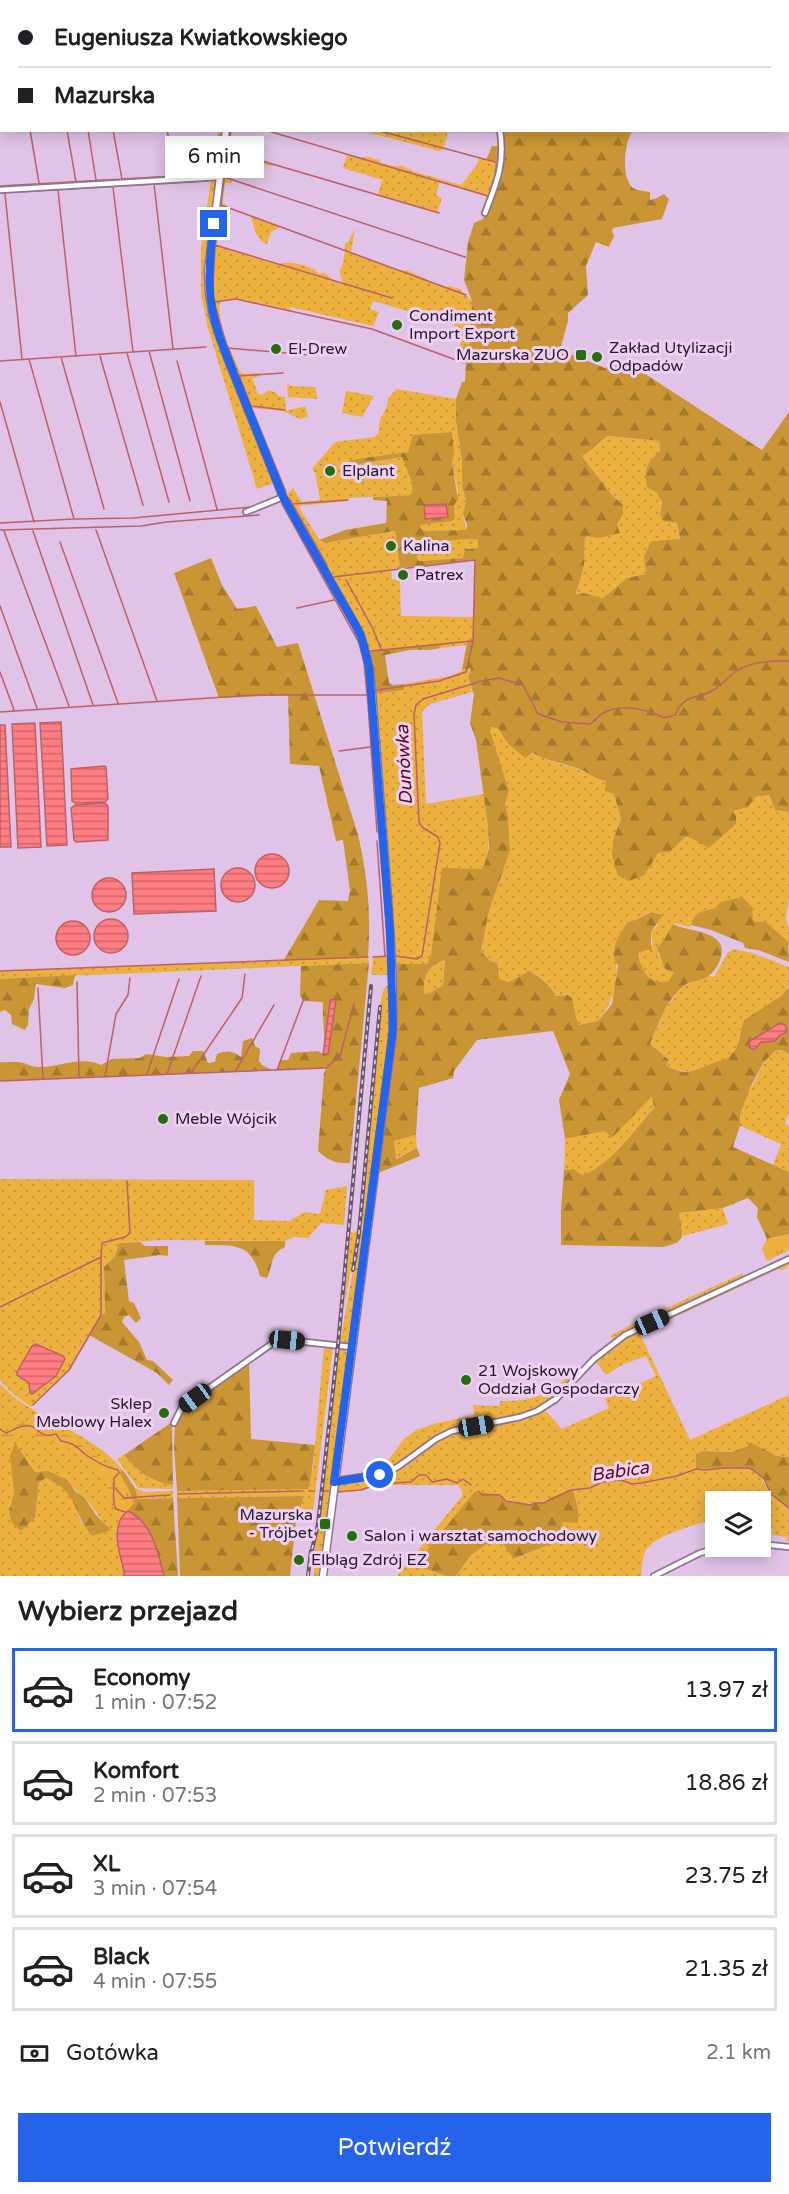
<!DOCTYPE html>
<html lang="pl">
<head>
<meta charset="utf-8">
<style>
  body { margin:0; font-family:"Varela Round",sans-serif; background:#f6f6f6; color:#202124; height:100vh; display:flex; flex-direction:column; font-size:22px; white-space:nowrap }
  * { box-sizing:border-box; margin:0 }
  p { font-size:20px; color:#757577 }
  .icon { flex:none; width:33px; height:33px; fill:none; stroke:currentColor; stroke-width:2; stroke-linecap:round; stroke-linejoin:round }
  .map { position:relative; height:1576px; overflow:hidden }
  .panel { display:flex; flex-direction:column; background:#fff; flex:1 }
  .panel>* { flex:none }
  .guide { position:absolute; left:0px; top:0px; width:789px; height:132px; box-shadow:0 3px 15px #0003; display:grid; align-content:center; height:132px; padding:0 18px; background:#fff }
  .fabs { position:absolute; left:705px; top:1491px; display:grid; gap:12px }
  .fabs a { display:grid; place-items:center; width:66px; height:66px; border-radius:0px; background:#fff; box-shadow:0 3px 15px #0003; font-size:30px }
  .end { position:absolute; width:27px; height:27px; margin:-14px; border:8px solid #2563eb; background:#fff; box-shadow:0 0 0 3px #fff }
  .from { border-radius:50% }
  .bubble { position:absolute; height:42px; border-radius:0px; background:#fff; box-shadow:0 3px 15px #0003; font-size:20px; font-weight:600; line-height:42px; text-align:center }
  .car { position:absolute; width:18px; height:36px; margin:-18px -9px; border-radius:8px; box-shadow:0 0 4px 2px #0007; background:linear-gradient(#222 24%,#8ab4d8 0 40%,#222 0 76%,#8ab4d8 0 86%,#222 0) }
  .guide b { display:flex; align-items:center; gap:21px; height:57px; font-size:22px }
  .guide b+b { border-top:2px solid #e0e0e0 }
  .guide i { width:15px; height:15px; background:#202124 }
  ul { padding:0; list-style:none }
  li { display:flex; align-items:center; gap:18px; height:84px; margin:0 12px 9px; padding:0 6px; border:3px solid #e0e0e0; border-radius:0px }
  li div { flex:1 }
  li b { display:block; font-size:22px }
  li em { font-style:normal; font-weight:600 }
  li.active { border-color:#2563eb }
  li>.icon { width:54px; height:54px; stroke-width:1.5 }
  h2 { padding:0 18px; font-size:27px; line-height:72px }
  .pay { display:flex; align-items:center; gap:15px; height:66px; padding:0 18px; font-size:22px }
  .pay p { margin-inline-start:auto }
  .button { display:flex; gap:12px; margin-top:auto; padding:12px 18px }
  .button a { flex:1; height:69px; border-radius:0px; background:#2563eb; color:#fff; font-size:24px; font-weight:600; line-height:69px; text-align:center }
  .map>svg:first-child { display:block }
  .grass { fill:url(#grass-dots); fill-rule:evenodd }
  .forest { fill:url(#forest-firs); fill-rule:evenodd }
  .wetland { fill:url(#wetland-marsh) }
  .park { fill:url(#park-tufts) }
  .water { fill:url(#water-rules); stroke:#be6067; stroke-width:1.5 }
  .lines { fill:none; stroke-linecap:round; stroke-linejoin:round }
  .stream { stroke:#be6067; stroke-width:1.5 }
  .street-casing { stroke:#8f7595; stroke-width:8 }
  .secondary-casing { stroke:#8f7595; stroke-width:9 }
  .street { stroke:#fff; stroke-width:4.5 }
  .secondary { stroke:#fff; stroke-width:6 }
  .rail-casing { stroke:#68576c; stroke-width:4 }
  .rail { stroke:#edd0f4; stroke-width:1.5; stroke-dasharray:4.5; stroke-linecap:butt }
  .route { stroke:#2563eb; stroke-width:8 }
  .poi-dot { fill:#256d0b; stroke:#edd0f4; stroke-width:2 }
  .labels { text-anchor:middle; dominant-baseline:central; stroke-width:6; stroke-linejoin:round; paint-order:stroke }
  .poi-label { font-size:16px; fill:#261c29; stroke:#edd0f4; text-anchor:start }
  .water-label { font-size:18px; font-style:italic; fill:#5e0c18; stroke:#edd0f4 }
</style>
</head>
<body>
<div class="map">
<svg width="789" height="1576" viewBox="0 0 789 1576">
  <defs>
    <pattern id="grass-dots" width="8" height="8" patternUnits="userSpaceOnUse" patternTransform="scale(1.5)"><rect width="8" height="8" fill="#edb140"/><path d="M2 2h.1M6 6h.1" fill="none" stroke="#cb9838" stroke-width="1.8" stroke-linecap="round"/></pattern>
    <pattern id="forest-firs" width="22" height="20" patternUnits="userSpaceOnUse" patternTransform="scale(1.5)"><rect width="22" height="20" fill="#ca9635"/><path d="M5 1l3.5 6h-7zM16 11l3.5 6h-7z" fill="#a47a2d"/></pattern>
    <pattern id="wetland-marsh" width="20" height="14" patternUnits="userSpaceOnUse" patternTransform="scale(1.5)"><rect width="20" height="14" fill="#edb140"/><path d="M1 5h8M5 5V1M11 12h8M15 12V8" fill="none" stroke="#cb9838"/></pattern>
    <pattern id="park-tufts" width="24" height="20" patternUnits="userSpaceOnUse" patternTransform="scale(1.5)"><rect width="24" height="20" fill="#edb140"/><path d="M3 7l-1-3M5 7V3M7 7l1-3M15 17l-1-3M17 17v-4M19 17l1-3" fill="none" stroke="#cb9838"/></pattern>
    <pattern id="water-rules" width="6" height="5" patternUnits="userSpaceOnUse" patternTransform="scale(1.5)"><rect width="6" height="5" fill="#ff7d81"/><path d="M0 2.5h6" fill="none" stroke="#ce666a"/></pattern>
  </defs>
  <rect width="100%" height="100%" fill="#e0c3e6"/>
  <path class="grass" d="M218,131H224L209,239L211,318L274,483L257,489L208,328L201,294V248Z
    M363,131H448L444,149L439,151Z
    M225,151L274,165L270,166L241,157L230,159L226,178L233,180L231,183H225L223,203L230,208L221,212L217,246L279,264C289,260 314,266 319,274L325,273L335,281L343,284L339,269H341C344,259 345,252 345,243L348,242L355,229L351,253H356L359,256L402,272L406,270C421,276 430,282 446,288L448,286L460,289L472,301L470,343L459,350L462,336L454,333L455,325L373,301L370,309L379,312L373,326L290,307V310L236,299L220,301C216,325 231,349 239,370L243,374L260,373V376L252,378L258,394L262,395L269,390L277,393L278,396L285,397L286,411L305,406L308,417L300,419L283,411L252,408L287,494L293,488L302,502L320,500L315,473L312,469L335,442L374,437L378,434L380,420L387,406L388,398L397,389L456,399V421L462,461V487L466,500L463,514L466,530L424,531L420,529V525L452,521L455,519L454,505L458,493L452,462L453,442L423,435H413L409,452L356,459L342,464L343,467L403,457L412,483V495L349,498L348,501L298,506L321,542L324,541L325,543L396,531L400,568L391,569L392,579L400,581L401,616L473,617V641L467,642L466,645L440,648L439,644L369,651L361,630L287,499L223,342L213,307L210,276Z
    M347,155L361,159L362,157H371L375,160L378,159L382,163L393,166H403L412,171L461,185L477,165L479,158L495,162L496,172L491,197L440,182L436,195L442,198L437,213L378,195L382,180L343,168Z
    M250,216L280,227L271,232L267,244C255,240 255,226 250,216Z
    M287,383L291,386L315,387L318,399L288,397Z
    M346,391L374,396L362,417L342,413Z
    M608,436L659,441C662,462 651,484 662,502L660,515L677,523L680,540L651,541L644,556L646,574L627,578L603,598L583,593L576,594L584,566L585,535L619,533L617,525L623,514V505L611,494L582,456C593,451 598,442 608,436Z
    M468,539L478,540V549L468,548L464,558L419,561L417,558L429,543Z
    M471,667L468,678L472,692L430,704L422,712L426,804L484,794C487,819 493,845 483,869L439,897L431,955L427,965L394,964L373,694L404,690V684L450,676Z
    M492,727L500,729L507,744L551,761L575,768L606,781L614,794L621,819L613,840L645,875L658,853L670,852L685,837L691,838L700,843L732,811L755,797L769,795L775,810L789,812V897L786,919L789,928V945L766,922L753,921L737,898L719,905L715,908C706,909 693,918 690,927L674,923L658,953L665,968L674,972C672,983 660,986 650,980C641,975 639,962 638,953L653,944L651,932L658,925L650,912L636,920L627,922L613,949C621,978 616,998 598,1021L578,1025L572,998L568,995L556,996C552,987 539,975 529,971L509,982L499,979L498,964L489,960L481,951L489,911L510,851L508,816L505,804L509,791L489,731Z
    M733,949L752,953L789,967V987L781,996L744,1020L737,1046L730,1058L693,1072L675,1070L665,1064L669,1060L650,1044L665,1009L682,986L709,976L714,977L728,952Z
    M389,956L390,975H371L373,957Z
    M368,957L369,963L0,979V971Z
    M445,960L443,985L428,994L424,993C423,975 428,966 445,960Z
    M387,986H390V1029L388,1054L365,1225H361L381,999L384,988Z
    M781,1050L789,1054V1113L785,1123L789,1126V1172L773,1165L781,1144L740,1126C738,1108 749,1092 757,1077C763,1066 767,1052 781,1050Z
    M653,1095L654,1108C636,1128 609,1167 582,1175L574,1169L564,1170L565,1139L605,1131Z
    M416,1135L417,1148L395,1159L394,1140Z
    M0,1179L254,1180V1220L289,1221L305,1212L320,1214L326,1190L347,1186L344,1225L321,1223L308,1238L294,1237L285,1241L162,1240L119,1243L115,1256L104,1267L105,1313L101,1315L69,1370L31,1407L12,1393L0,1380Z
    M723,1208L728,1224L683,1236L679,1213Z
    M356,1230H358L344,1307L350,1232L355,1233Z
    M360,1231H364L350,1344L340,1343Z
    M789,1259L788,1267L782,1270L778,1269L658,1325L657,1328L640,1334L690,1440L789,1395V1457L777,1456L752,1443H748V1446L731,1452L704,1451L696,1454V1468L704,1470L749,1468C766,1477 762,1484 772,1495C777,1500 784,1504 789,1508V1541H786L787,1537L772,1535V1529L768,1523L761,1520L760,1502H716L715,1519C698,1524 653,1535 645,1552C642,1558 642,1569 641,1576H456L471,1555L498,1537L515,1559C533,1552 556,1542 563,1522H578V1509L573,1489C552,1498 541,1507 517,1502C510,1500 506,1501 500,1495L482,1494L478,1491L416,1565L446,1576H397L462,1496V1491L458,1485H378L362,1490L334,1492L336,1482L386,1473L442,1435L475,1426L473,1405L499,1406L500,1401C528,1402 551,1396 570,1374L576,1379L543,1408L562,1429L609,1408L605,1399L656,1376L646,1356L624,1364L606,1375L594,1359L615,1341L610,1336L636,1322L743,1273L745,1279Z
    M324,1346L333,1347L313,1512L299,1511L304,1496L177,1498V1491L308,1488L313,1467Z
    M339,1348L345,1349L348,1356L320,1576H314V1557Z
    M0,1384C35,1421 90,1430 123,1470L119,1473L125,1512L116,1529L125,1576H0ZM15,1444L35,1472L68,1480C74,1490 78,1491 85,1498C94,1508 101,1520 110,1530L81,1523C75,1500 68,1488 46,1478L39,1482L35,1518L21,1531L9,1512L14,1492Z
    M471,1416V1422L469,1424C455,1427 441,1432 429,1440C410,1454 396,1471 371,1471L387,1462L403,1440L416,1430L437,1423Z
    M124,1455C137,1471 151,1482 173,1485V1489L138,1488L117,1459Z
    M135,1488L144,1492L173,1491V1498L138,1499Z"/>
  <path class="forest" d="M582,0H789V55L788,2L581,1Z
    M500,131H633C624,141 620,182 635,189C639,191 646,191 650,192V200L655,199L664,194L669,199L662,219L613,228L612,231L614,236L609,247L596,242L586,266L588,295L568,313V321L560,350L605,368L610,366L630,364L762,450L789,412V812L775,810L769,795L755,797L748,807L733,811L736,816V824L709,848L691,838L685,837L670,852L658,853L645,875L629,881L618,876L612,855L613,840L621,819L614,794L605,791L606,781C595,779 589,773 579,769C563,763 547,761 532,753L525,758L507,743L499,729L492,727L490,731L509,791L505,804L508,816L510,851L489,911L481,951L489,960L498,964L499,979L509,982L529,971C538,975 552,987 556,996L568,995L572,998L578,1025L598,1021L612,1004L618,966C607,951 619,937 627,922L636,920L651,912L663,915L651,932V949L638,953C641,971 649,986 669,981L674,972L665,969L657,948L664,940L673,924C687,931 703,929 716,939C728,948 719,967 710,975C702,982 688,980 681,988C665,1003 658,1025 650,1044L669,1060L666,1065C687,1078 694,1070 714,1063C720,1060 727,1060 731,1055C740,1046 740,1032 744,1020L781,996L789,987V1054L781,1050L775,1051L764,1062L752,1084L740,1114V1126L733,1147L789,1172V1234L767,1239L757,1217L758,1208L748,1198L723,1208L679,1213C682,1235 689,1241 663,1247L561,1245V1210L564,1170L574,1169L582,1175C609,1167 636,1128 654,1108L652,1096L612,1138L605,1131L565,1139L559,1100L570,1074L553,1031L477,1040L454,1071L453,1078L419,1088L416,1135L394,1141L396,1159L417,1148L420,1156L376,1174L394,1039V964H427L431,955L442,868L483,869L489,848L488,826L476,740L470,723L474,695L468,678L471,668L462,670L467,642L473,641L475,560L400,568L395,531L325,543L319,540L345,530L386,523L387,501L373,500V497L412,495V483L402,457L343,467L341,464L356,459L408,452L413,435L452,432L454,455L452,462L458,500L454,505L455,519L452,521L421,525L420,528L424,531L466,530L467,525L463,514L466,500L462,487V461L456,421V399L462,382H465L466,360L458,357L459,350L470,343L472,301L464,280L468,242L474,223L483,219L495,181V162L486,160L492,146H498ZM608,436L659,441L660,451C647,462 644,469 647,487L656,492L662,502L660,515L664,521L677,523L680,539L651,541L644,556L646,574L627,578L603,598L583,593L576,594L584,566L585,536L599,538L620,533L617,525L623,514V505L611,494L582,456C593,451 598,442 608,436ZM468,539L478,540V548L465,549L463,558L419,561L417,558L418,555L426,553V547L429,543ZM445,960L443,985L428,994L424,993C423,975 428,966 445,960Z
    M211,558L222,585L237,609L256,606L277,647L298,643L358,835C368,877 371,915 368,957L284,960L319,900L348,901L350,891L343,840L336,841L319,766L290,764L288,695L219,698L174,573Z
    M439,644L440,648C429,652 417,648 405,651C398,652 392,654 385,655L389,683L392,685L404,684V690L373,694L369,651Z
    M737,898H743L752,907L753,921L766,922L788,942L789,962L758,950L745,948L743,943L711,930L691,925L695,916L700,912L715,908L721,902Z
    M369,963L350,1163C337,1164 327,1160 318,1151L324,1073L326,1068L277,1070L281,1060H288L291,1053L318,1051L323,1054C326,1037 322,1020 323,1002L303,1001L300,995L301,966Z
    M75,975L73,985L65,988L36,984L34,999L29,1009L28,1025L25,1030L12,1024L11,1015L5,1010L0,1012V979Z
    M252,1038L255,1046L260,1049L259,1061L262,1065L272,1070L0,1081V1062C7,1063 17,1061 23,1063C28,1064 32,1067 37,1067C58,1068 81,1055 101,1065L112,1059L140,1058L146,1054L166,1057L189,1056L193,1051H203L208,1063L215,1062L217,1054C228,1050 232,1051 241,1057L243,1041Z
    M205,1241H285V1247C269,1255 274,1264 267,1278L260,1276C251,1242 234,1246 205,1245Z
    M140,1242L145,1246H168V1256L160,1255L124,1260L129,1301L134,1303L141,1318L136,1323L129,1315L124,1317L122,1322L139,1342L147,1360L153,1361L173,1380L169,1385L157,1373L89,1335L101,1315L105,1313L104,1267L115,1256L119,1243Z
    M249,1363L251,1439L315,1445L311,1477L308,1489L177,1491L174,1446L175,1423L184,1408Z
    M172,1422L173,1485C151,1482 137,1471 124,1455Z
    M15,1443L35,1472L48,1471L68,1480L75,1491L84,1497L97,1516L111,1530L92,1536C72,1512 79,1493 46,1478L39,1482L35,1518L21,1531L12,1523L9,1512L14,1492L10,1456Z
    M748,1443H752L777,1456L789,1457V1508L771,1494L764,1479L749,1468L696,1469V1454L704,1451L731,1452L748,1446Z
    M123,1470L135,1488L138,1499L173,1498L178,1576H164C159,1554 150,1521 128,1511L125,1512L119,1473Z
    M573,1489L578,1509V1523L563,1522L560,1530V1540L514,1559L498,1537L471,1555L456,1576H446L415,1565L475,1491L482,1494L500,1495L506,1501L530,1505L534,1503H543L550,1498Z
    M304,1496L296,1521L290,1576H180L177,1498Z"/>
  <path class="wetland" d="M2,1419C14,1423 24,1419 35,1422C66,1429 88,1450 112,1469L118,1470L129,1490L134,1503L122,1517L111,1509L107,1483L102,1472L67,1447L40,1438L29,1432L18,1433L9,1440L0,1438V1420Z"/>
  <path class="park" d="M789,1234V1250L767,1261L762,1249L767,1239Z"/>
  <path class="water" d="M446,504L448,517L425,519L424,505Z
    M61,722L67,845L47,846L40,723Z
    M35,723L41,847L18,848L12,724Z
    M0,725H5L11,847H0Z
    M104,766L106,767L108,799L105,802L75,803L72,801L71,769Z
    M105,803L108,806V840L76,842L74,840L71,808L75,805Z
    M255 871a17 17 0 1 1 34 0a17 17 0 1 1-34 0Z
    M221 885a17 17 0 1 1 34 0a17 17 0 1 1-34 0Z
    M214,869L216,911L134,914L132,873Z
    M92 895a17 17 0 1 1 34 0a17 17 0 1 1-34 0Z
    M94 936a17 17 0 1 1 34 0a17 17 0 1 1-34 0Z
    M56 938a17 17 0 1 1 34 0a17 17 0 1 1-34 0Z
    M334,999L336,1000L328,1054L323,1055L330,1002V1000Z
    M780,1023L785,1025L787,1032L780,1035L775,1041L761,1042L755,1049H751L749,1046L750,1041Z
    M36,1344L63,1356L65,1359L56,1376L32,1394L30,1393L29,1383L17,1375V1372L32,1346Z
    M128,1511C152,1522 158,1552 164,1576H125C121,1556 108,1525 128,1511Z"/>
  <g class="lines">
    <path class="stream" d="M46,0V2
      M112,0V2
      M169,0V2
      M203,0V2
      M305,0L311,2
      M404,0L409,2
      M26,2L27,0
      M684,2V0
      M0,32L2,31
      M0,61H2
      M30,130L39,183
      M67,130L76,182
      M88,130L96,180
      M113,130L122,179
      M167,130L176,176
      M265,130L488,196
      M376,130L495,162
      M228,151L439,213
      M224,177L465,257
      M154,184L173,349
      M0,186L208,174
      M113,187L133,352
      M58,190L76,356
      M0,193L207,181
      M5,194L22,359
      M221,205L466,295
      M215,245L392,298
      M213,287L215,247L231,130
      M226,343L214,302L236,299L372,329L464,363
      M228,347L237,371
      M228,348L310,355
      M149,351L190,501
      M127,353L169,502
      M100,356L143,505
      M61,357L104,509
      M29,359L74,519L133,518L251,507
      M224,359L282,504L359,643L364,663L368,704L377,832
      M0,361L206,347
      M177,361L217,509
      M239,375L251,406L285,410
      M239,376L283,373
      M0,402L34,522
      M252,409L286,492
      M289,498L327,565
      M292,504L348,500
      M0,523L74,519
      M95,527L157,701
      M0,530L141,526L166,522L259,515
      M4,531L69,706
      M33,531L93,705
      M60,542L118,703
      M333,577L475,560L473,641L466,672L439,681L377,690
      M346,580L373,629L381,649
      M0,606L37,708
      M297,608L334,600
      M371,651L472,641
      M0,672L14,710
      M0,712L255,695H367
      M339,751L370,747
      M377,841L385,956
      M396,956L417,959L422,956L440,843L438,837L422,827L419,822L414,715L416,705L423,699L482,681L499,678L523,685L538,714L562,722L590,724C596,720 599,715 605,712C623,704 648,709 664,718L675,715C685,693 695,700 712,691C721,686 729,676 738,670C753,661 772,661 789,661
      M373,957L388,956
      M0,971L368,957
      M77,982L79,1077
      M38,988L43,1079
      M277,1070L303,1001
      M235,1072L274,1005
      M191,1073L242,998L245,974
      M147,1074L179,979
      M167,1074L201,976
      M105,1076L116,1014L128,995L130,978
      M0,1081L326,1068L340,1056L354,1004
      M0,1307L101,1257L102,1243L125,1237L130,1233L127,1181
      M33,1405L69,1370L101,1315V1257
      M0,1429L6,1433C12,1431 18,1426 25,1426C40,1424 37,1440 56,1434L61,1441C74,1443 77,1447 86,1455C95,1461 108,1468 118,1470L119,1473L114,1478C115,1487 111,1501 116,1509L125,1512
      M116,1489L124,1498L170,1495
      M309,1491H313
      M323,1491H329
      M478,1491L482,1494L500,1495L506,1501L531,1505L534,1503H543L571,1490L590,1488L602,1482L621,1480L632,1484L641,1483L677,1476L696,1469L704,1470L727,1468H749L753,1470L764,1479L771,1494L789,1508
      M337,1492L361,1490L378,1484L411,1482L419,1475H426L432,1482L447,1479L457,1483L463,1479L471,1485
      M178,1494L301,1491"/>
    <defs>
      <path id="street" d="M473,2L474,0
        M0,190L219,177
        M485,213C497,182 505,164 500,130
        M246,512L283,497
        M174,1423L182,1407L273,1343L287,1340L351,1347
        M334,1481L386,1473L399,1466L436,1439L452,1431L520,1417L537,1411L556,1399L594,1359L625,1335L789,1259
        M760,1544L789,1547
        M654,1576L700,1553L724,1546"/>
      <path id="secondary" d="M246,2V0
        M226,130L208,270L209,293L213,317L228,360L283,497L356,626C374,661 372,705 376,743C380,795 384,846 388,898C391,945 395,993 392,1040L323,1576"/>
    </defs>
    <use href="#street" class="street-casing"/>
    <use href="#secondary" class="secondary-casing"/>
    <use href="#street" class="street"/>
    <use href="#secondary" class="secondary"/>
    <defs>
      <path id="rail" d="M353,1270L359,1233L380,1007
        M310,1558L318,1524L338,1345L371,986
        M308,1576L311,1551"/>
    </defs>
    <use href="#rail" class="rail-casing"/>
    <use href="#rail" class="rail"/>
  </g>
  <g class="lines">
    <path class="route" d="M214,224C208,267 206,298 220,339L283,497L361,635L369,667L390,931L393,1029L334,1482L380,1475"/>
  </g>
  <g class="poi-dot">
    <circle cx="397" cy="325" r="6"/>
    <circle cx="276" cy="349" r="6"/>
    <rect x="575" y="349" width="12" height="12" rx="3"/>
    <circle cx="597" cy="357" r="6"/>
    <circle cx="330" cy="471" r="6"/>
    <circle cx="391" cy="546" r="6"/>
    <circle cx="403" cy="575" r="6"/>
    <circle cx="163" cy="1119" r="6"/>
    <circle cx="466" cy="1380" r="6"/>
    <circle cx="164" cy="1413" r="6"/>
    <rect x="319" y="1518" width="12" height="12" rx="3"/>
    <circle cx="352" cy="1536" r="6"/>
    <circle cx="299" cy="1560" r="6"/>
  </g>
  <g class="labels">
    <g class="poi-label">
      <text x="409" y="316">Condiment<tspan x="409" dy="18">Import Export</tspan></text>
      <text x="609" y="348">Zakład Utylizacji<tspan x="609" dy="18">Odpadów</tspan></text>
      <text x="288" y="349">El-Drew</text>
      <text x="569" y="355" text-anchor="end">Mazurska ZUO</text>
      <text x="342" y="471">Elplant</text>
      <text x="403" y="546">Kalina</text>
      <text x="415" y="575">Patrex</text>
      <text x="175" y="1119">Meble Wójcik</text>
      <text x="478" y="1371">21 Wojskowy<tspan x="478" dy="18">Oddział Gospodarczy</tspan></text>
      <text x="152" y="1404" text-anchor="end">Sklep<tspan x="152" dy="18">Meblowy Halex</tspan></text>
      <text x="313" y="1515" text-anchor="end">Mazurska<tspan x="313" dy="18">- Trójbet</tspan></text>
      <text x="364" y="1536">Salon i warsztat samochodowy</text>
      <text x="311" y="1560">Elbląg Zdrój EZ</text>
    </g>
    <g class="water-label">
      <text transform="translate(404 765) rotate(-93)">Dunówka</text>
      <text transform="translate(620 1471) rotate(-8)">Babica</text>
    </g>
  </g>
</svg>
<div class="fabs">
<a><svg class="icon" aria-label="layers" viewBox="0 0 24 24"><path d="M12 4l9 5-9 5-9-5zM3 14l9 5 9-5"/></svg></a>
</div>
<i class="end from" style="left:380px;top:1475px"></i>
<i class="end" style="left:214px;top:224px"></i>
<div class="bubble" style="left:165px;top:136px;width:99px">6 min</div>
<i class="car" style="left:652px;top:1322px;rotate:66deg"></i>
<i class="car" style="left:287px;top:1340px;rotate:96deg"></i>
<i class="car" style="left:195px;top:1398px;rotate:234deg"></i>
<i class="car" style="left:476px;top:1426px;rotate:80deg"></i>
<div class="guide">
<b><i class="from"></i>Eugeniusza Kwiatkowskiego</b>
<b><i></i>Mazurska</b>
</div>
</div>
<section class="panel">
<h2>Wybierz przejazd</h2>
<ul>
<li class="active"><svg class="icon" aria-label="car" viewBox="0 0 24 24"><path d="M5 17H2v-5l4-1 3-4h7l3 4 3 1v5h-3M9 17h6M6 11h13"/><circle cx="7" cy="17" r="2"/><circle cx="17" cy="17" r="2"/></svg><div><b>Economy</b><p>1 min · 07:52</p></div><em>13.97 zł</em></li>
<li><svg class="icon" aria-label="car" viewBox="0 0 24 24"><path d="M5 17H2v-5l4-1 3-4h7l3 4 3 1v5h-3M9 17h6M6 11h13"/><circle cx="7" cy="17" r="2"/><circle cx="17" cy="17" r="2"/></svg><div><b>Komfort</b><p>2 min · 07:53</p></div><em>18.86 zł</em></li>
<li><svg class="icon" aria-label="car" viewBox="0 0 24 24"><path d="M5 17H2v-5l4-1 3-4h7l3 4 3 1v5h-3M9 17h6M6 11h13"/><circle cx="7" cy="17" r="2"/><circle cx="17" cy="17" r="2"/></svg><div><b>XL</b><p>3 min · 07:54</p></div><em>23.75 zł</em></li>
<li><svg class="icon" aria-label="car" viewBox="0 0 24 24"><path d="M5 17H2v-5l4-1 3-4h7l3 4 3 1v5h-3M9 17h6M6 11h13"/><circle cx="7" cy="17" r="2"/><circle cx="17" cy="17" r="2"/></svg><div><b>Black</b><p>4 min · 07:55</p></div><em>21.35 zł</em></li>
</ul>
<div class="pay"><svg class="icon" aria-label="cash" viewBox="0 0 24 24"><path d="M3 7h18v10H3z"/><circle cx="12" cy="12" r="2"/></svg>Gotówka<p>2.1 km</p></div>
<div class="button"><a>Potwierdź</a></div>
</section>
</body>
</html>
